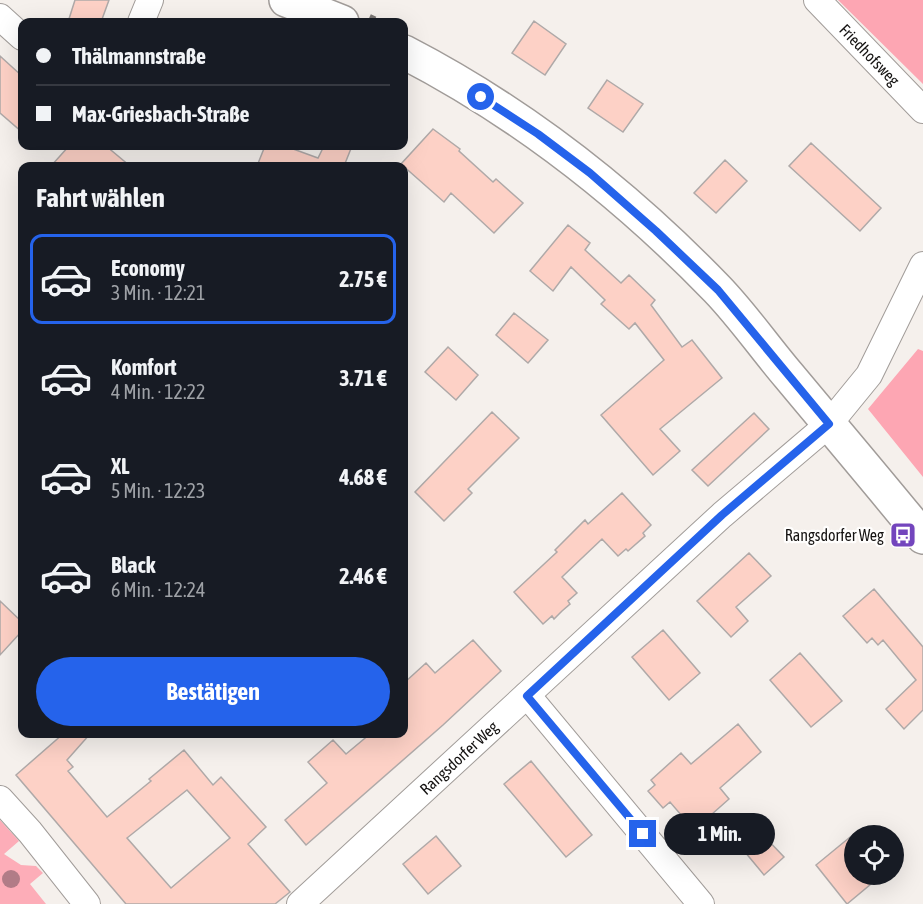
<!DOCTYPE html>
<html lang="de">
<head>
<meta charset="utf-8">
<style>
  body { margin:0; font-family:"Asap Condensed",sans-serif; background:#242831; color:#f1f3f6; height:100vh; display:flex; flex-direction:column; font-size:22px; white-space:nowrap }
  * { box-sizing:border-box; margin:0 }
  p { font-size:20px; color:#9ea1a6 }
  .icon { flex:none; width:33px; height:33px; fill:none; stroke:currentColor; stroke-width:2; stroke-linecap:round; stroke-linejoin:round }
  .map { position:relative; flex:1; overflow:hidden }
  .drawer { position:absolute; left:18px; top:162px; width:390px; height:576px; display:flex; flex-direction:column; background:#171b24; border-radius:12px; box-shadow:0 6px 24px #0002 }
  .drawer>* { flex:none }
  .guide { position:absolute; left:18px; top:18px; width:390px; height:132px; border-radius:12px; box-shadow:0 6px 24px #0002; display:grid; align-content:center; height:132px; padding:0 18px; background:#171b24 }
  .buttons { position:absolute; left:844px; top:825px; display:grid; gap:12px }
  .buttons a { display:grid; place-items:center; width:60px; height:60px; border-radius:50%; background:#171b24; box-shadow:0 6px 24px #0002; font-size:30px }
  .end { position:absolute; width:27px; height:27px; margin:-14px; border:8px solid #2563eb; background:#fff; box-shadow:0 0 0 3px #fff }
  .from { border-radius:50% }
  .bubble { position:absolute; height:42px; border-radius:21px; background:#171b24; box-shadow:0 6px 24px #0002; font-size:20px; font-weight:700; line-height:42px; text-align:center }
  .guide b { display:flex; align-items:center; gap:21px; height:57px; font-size:22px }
  .guide b+b { border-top:2px solid #363941 }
  .guide i { width:15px; height:15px; background:#f1f3f6 }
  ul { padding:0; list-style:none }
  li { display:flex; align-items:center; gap:18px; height:90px; margin:0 12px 9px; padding:0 6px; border:3px solid transparent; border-radius:12px }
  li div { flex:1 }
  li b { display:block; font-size:22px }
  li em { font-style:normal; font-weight:700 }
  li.on { border-color:#2563eb }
  li>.icon { width:54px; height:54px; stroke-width:1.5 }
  h2 { padding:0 18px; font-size:27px; line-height:72px }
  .action { display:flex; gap:12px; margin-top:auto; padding:12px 18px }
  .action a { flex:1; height:69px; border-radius:36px; background:#2563eb; color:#fff; font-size:24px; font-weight:700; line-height:69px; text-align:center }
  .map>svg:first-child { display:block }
  .green { fill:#fdadb8 }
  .forest { fill:#fda6b3 }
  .building { fill:#fdd1c6; stroke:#afa9a8; stroke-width:1.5; fill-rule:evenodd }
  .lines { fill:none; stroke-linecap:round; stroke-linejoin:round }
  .minor-casing { stroke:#a19c99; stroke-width:28 }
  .secondary-casing { stroke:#a19c99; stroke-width:36 }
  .path { stroke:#7a7674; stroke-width:4; stroke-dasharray:6 3; stroke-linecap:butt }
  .minor { stroke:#fff; stroke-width:26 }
  .secondary { stroke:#fff; stroke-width:33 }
  .tree { fill:#b17c87 }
  .route { stroke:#2563eb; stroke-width:8 }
  .labels { text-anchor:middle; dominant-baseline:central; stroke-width:4.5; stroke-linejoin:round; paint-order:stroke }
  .street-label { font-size:16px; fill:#141211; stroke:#fffefd }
  .poi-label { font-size:16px; fill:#141211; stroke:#fffefd; text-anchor:end }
</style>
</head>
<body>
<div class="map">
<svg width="923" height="904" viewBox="0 0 923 904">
  <rect width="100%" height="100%" fill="#f5f0ec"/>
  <path class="green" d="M0,820L19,841L4,854L21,865L36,866L43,873L30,884L46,904H0Z"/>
  <path class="forest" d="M838,0H923V84Z
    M918,349L923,351V477L868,409Z"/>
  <path class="building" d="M75,0H109L101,22H68Z
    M534,21L566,44L545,75L512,53Z
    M0,56L22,76V132L0,113Z
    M607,80L643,104L623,132L588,108Z
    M433,129L460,149L459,151L493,182L496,179L523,203L494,233L451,193L444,202L401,164Z
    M811,143L881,208L860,231L789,166Z
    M69,146H106L130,166H51Z
    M265,146H285L318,158L324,146H352L344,166H257Z
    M725,160L747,181L716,213L694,193Z
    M568,225L590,243L585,250L621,283L629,275L655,300L651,305L682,347L692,340L722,378L660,429L680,451L653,475L601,415L664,360L635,323L629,329L601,304L605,300L571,267L553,291L530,271Z
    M514,313L548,340L528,363L496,335Z
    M448,347L478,375L456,400L425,372Z
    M492,412L519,438L468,489L472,493L444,521L415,492Z
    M754,413L769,429L708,486L692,470Z
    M622,493L651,525L643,533L645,536L628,551L626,549L618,556L602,539L562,577L577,593L568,601L570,604L562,611L554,619L552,616L543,624L514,592L557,552L555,550L585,520L588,524Z
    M749,553L771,576L736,607L748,621L731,637L697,601Z
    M874,589L923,647V710L904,729L886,709L916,680L883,640L878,645L872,638L867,643L843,616Z
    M0,601L22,622V631L0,655Z
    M663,630L700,673L669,700L632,657Z
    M473,640L501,671L443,725L306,845L285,820L327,783L308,762L333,740L346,754L370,734H404V683L426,663L435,673Z
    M800,653L842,701L811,727L770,680Z
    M738,724L761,752L720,788L729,799L694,830L670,802L663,808L648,791L655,785L651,780L681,753L691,764Z
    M63,734H90L67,760L73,767L68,771L107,817L151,781L149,779L184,750L213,785L221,777L266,827L248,844L290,892L275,904H126L16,775ZM187,790L230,838L171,888L127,838Z
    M531,761L592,835L566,857L504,784Z
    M855,833V874H883L847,904L816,865Z
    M436,836L461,866L428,894L403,864Z
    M764,836L784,857L764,875L745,852Z"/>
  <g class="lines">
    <defs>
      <g id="minor">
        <path id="s1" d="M817,0L923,110"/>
        <path d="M0,17L22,37"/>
        <path d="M141,22L150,0"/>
        <path d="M527,695L701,904"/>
        <path d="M0,799L30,832L87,904"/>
        <path id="s2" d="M300,904L722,515L829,424L869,375L923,265"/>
      </g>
      <path id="secondary" d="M286,0L342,22
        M404,52C520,112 626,195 717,289C743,316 765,348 789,376C834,430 879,483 923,537"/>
    </defs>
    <use href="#minor" class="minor-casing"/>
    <use href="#secondary" class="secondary-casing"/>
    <path class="path" d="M370,16L383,22"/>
    <use href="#minor" class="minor"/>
    <use href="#secondary" class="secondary"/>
  </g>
  <circle class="tree" cx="11" cy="879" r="9"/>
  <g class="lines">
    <path class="route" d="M481,97L538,134L590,173L656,231L718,290L829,424L722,515L527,696L643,834"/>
  </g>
  <defs>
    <symbol id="bus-square" viewBox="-11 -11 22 22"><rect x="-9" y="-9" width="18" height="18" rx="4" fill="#7345bd" stroke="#fffefd"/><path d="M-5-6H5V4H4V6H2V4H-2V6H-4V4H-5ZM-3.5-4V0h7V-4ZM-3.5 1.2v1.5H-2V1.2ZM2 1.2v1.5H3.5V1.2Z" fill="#fff"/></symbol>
  </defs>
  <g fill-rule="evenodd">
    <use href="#bus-square" x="888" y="520" width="30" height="30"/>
  </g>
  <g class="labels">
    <g class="street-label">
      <text stroke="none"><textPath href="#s1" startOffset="76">Friedhofsweg</textPath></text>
      <text stroke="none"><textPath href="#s2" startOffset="216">Rangsdorfer Weg</textPath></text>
    </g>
    <g class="poi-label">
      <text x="884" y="535">Rangsdorfer Weg</text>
    </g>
  </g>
</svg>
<div class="buttons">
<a><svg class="icon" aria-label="locate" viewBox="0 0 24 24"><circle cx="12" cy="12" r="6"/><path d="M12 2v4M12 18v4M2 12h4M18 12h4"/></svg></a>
</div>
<i class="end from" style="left:481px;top:97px"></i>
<i class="end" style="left:643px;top:834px"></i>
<div class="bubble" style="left:664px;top:813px;width:111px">1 Min.</div>
<div class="guide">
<b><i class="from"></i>Thälmannstraße</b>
<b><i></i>Max-Griesbach-Straße</b>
</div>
<section class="drawer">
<h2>Fahrt wählen</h2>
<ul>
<li class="on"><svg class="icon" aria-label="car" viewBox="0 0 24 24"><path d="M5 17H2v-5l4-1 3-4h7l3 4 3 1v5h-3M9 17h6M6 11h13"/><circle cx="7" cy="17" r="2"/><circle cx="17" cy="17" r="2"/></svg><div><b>Economy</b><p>3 Min. · 12:21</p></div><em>2.75 €</em></li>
<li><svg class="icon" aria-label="car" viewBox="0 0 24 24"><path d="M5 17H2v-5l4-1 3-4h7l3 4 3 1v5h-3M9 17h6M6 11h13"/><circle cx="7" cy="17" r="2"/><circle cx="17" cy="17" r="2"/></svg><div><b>Komfort</b><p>4 Min. · 12:22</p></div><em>3.71 €</em></li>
<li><svg class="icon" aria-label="car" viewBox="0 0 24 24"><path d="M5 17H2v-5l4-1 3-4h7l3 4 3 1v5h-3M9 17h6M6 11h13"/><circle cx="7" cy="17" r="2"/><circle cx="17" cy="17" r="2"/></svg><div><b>XL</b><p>5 Min. · 12:23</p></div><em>4.68 €</em></li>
<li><svg class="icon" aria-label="car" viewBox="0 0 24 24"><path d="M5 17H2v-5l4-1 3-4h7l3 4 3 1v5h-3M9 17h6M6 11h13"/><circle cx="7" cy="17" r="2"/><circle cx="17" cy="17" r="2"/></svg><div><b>Black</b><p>6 Min. · 12:24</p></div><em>2.46 €</em></li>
</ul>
<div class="action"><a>Bestätigen</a></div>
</section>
</div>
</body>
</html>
